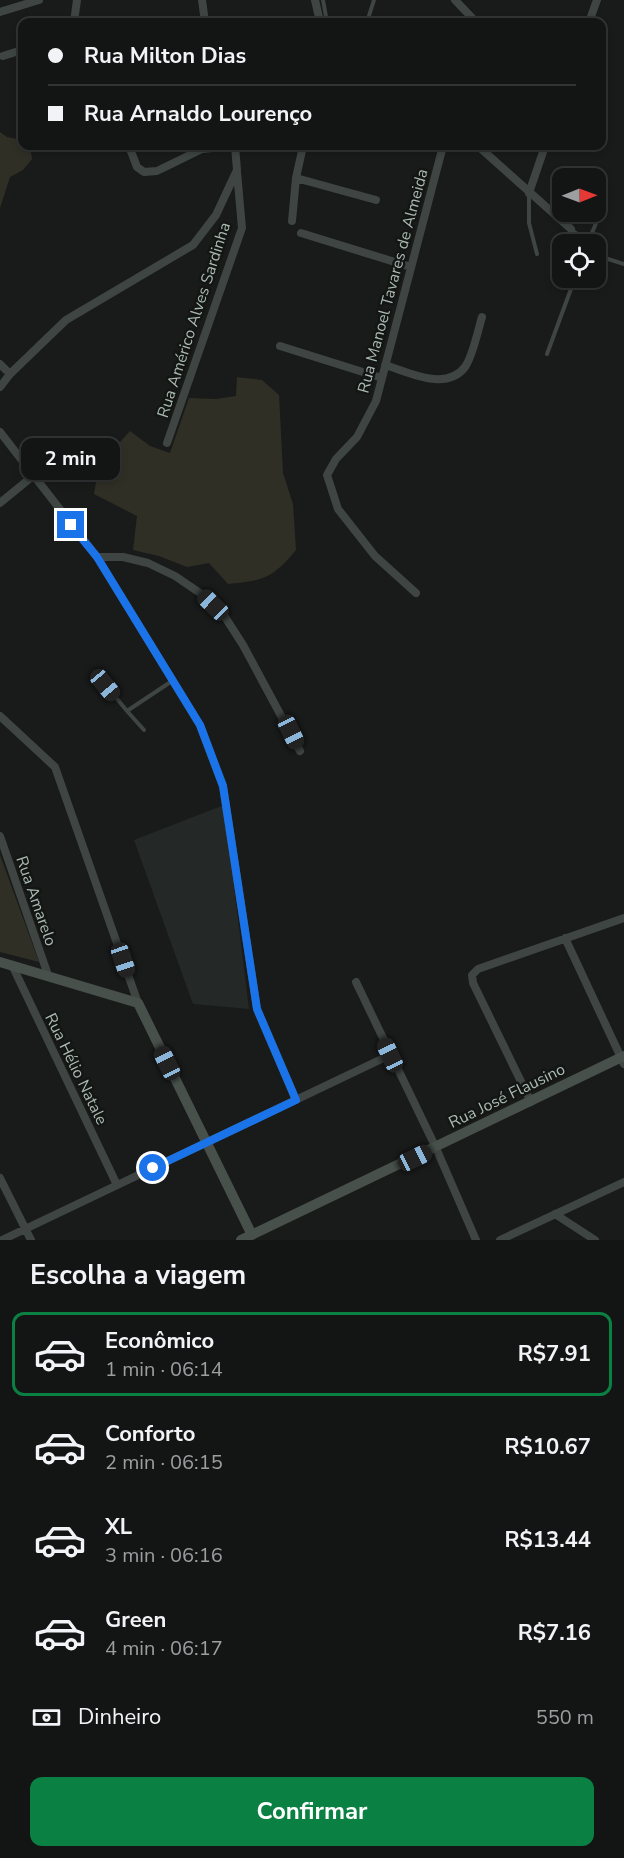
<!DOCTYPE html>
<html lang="pt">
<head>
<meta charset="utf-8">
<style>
  body { margin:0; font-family:"Nunito Sans",sans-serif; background:#1c1d1d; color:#f1f3f6; height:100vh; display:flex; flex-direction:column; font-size:22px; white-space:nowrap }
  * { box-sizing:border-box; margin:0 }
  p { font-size:20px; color:#9d9ea0 }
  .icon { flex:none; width:33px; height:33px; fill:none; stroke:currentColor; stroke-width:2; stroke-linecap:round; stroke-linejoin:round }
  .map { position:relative; height:1240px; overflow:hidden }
  .details { display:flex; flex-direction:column; background:#131414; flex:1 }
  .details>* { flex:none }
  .hud { position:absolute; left:18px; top:18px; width:588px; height:132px; border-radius:12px; box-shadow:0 3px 9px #0003,0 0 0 2px #323334; display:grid; align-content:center; height:132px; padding:0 30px; background:#131414 }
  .needle { width:39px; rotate:89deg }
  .fabs { position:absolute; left:552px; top:168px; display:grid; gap:12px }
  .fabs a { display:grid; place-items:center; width:54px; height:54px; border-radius:12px; background:#131414; box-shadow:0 3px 9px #0003,0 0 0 2px #323334; font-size:30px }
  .end { position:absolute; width:27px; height:27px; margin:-14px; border:8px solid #1a73e8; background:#fff; box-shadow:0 0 0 3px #fff }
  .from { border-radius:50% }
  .bubble { position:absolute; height:42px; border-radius:12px; background:#131414; box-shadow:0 3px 9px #0003,0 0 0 2px #323334; font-size:20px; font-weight:700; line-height:42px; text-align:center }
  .car { position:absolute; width:18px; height:36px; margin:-18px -9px; border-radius:8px; box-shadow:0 0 4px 2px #0007; background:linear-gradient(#222 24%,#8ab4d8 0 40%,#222 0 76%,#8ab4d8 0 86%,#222 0) }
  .hud b { display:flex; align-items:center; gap:21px; height:57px; font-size:22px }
  .hud b+b { border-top:2px solid #323334 }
  .hud i { width:15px; height:15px; background:#f1f3f6 }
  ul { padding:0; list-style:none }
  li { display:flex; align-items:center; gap:18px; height:84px; margin:0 12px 9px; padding:0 18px; border:3px solid transparent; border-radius:12px }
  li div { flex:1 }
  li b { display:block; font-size:22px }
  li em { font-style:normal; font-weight:700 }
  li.active { border-color:#0b8043 }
  li>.icon { width:54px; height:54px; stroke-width:1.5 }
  h2 { padding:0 30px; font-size:27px; line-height:72px }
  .pay { display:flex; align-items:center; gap:15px; height:66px; padding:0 30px; font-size:22px }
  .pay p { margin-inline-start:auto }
  .primary-button { display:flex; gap:12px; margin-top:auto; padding:12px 30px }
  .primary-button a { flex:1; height:69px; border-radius:12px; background:#0b8043; color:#fff; font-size:24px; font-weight:700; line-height:69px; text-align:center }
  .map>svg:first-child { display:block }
  .built { fill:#242827 }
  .green { fill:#302f26 }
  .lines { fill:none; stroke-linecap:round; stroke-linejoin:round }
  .lane { stroke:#3e4542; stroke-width:4 }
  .street { stroke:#3e4542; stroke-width:8 }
  .secondary { stroke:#47504b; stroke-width:10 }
  .route { stroke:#1a73e8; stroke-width:8 }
  .labels { text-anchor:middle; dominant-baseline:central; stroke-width:5; stroke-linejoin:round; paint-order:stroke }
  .street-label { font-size:16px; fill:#aabbb1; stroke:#141615 }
</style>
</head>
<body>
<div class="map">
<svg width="624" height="1240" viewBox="0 0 624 1240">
  <rect width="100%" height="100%" fill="#191b1a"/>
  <path class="built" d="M224,805L249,1009L193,1004L134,840Z"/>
  <path class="green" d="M0,132L7,137L22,140V146H30L32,159L23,170L10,177L0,208Z
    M237,377L262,380L279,395L283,473L293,504L296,550C273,578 263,581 228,584L209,563L187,567L159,556L133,550L137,516L94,494L99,465L130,431L150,446L170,453L189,398L216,399L236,396Z
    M0,855L39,962L0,952Z"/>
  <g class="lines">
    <path class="lane" d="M323,0L327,22
      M367,22L374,0
      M529,193V223L537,254
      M572,230L588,242L587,244
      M588,242L606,200
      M596,255L624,264
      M547,354L575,278
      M95,672L127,711L172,681
      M127,711L144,730"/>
    <path class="street" d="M202,0L205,22
      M315,0L320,22
      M455,0L476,22
      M0,12L39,0
      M74,22L77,0
      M589,22L597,0
      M3,56L22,50
      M129,146L137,167L144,172L157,171L202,149L234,146
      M478,146L571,229
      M296,178L376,200
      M529,193L545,146
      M292,221L296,178L303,146
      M301,233L411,267
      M280,346L382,378
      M0,364L10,374
      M385,365C409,372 446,392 465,367C473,356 478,330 482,317
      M0,387L10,374L66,320L193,245L216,215L237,170L235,146
      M0,432L97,557L200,725L223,786L257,1009L296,1100
      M167,443L242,228L237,172
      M0,503L33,476
      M97,557H123L148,563L175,576L200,593L225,617L243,645L300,751
      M416,593L375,556L338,509L327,475L336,459L357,437L376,401L443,146
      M0,716L55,767L138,1003
      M0,836L48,975
      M565,938L624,1064
      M12,965L117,1185
      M356,982L436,1148L476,1240
      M531,1102L473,983L472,975L478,969L624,918
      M0,1178L31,1240
      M555,1214L595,1240
      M2,1240L390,1055
      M500,1240L624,1182"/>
    <path class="secondary" d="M0,962L138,1003L252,1235
      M241,1240L624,1056"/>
  </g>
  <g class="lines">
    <path class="route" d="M71,525L97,557L200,725L223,786L257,1009L296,1100L153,1168"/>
  </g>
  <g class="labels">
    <g class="street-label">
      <text transform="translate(393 281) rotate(-75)">Rua Manoel Tavares de Almeida</text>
      <text transform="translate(194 320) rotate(-72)">Rua Américo Alves Sardinha</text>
      <text transform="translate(36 901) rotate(71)">Rua Amarelo</text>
      <text transform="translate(76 1069) rotate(64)">Rua Hélio Natale</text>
      <text transform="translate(507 1096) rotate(-26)">Rua José Flausino</text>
    </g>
  </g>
</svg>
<div class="fabs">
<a><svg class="needle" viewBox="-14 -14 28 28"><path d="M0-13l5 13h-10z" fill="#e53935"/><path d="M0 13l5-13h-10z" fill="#9d9ea0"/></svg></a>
<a><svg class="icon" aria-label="locate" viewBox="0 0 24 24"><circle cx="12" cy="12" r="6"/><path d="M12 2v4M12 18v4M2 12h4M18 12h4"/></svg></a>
</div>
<i class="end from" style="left:153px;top:1168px"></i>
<i class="end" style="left:71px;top:525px"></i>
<div class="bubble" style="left:21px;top:438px;width:99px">2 min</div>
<i class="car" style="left:213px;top:605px;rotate:314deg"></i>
<i class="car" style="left:105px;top:685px;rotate:140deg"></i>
<i class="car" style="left:291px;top:732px;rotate:154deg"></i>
<i class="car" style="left:123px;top:960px;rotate:161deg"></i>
<i class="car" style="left:390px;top:1055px;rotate:335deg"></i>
<i class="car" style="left:167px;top:1063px;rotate:334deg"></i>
<i class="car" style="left:415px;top:1158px;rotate:64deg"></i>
<div class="hud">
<b><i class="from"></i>Rua Milton Dias</b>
<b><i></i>Rua Arnaldo Lourenço</b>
</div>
</div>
<section class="details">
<h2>Escolha a viagem</h2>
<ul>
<li class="active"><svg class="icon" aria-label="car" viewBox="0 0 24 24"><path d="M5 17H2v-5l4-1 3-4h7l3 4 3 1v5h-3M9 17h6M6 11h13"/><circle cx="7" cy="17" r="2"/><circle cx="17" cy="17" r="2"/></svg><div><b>Econômico</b><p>1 min · 06:14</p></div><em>R$7.91</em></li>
<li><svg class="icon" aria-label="car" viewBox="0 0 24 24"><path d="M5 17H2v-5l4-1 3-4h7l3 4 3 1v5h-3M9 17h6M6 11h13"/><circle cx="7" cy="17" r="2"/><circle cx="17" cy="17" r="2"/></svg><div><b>Conforto</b><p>2 min · 06:15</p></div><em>R$10.67</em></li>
<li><svg class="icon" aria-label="car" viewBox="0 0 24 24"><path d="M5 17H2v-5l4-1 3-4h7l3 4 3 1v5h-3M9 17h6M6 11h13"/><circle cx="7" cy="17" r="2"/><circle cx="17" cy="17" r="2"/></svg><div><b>XL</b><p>3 min · 06:16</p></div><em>R$13.44</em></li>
<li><svg class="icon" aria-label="car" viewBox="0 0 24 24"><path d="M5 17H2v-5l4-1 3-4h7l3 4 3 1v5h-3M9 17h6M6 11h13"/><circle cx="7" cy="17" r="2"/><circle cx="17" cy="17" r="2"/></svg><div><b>Green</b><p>4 min · 06:17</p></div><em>R$7.16</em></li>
</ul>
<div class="pay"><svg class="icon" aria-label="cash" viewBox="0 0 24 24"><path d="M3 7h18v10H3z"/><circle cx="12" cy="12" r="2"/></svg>Dinheiro<p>550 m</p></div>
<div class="primary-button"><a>Confirmar</a></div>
</section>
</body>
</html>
